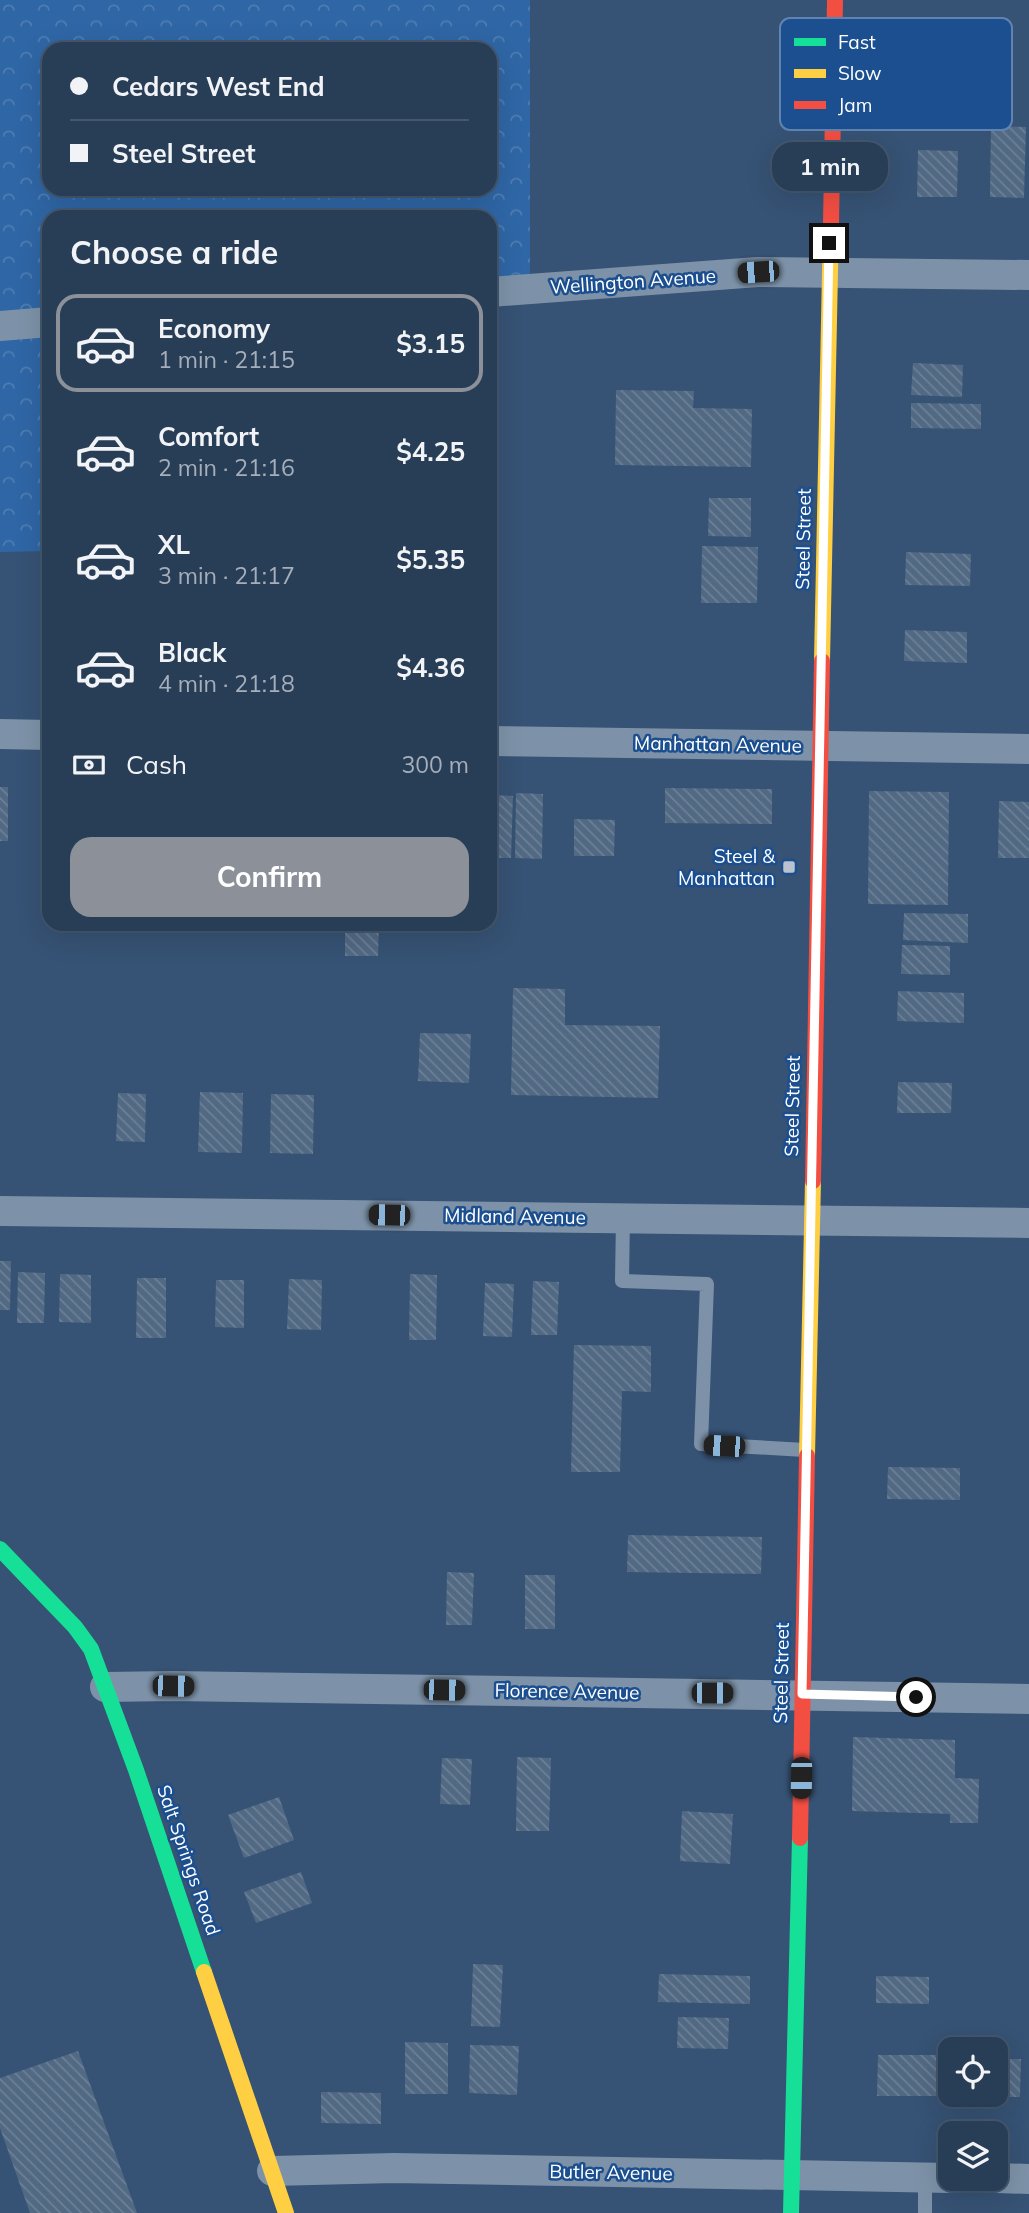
<!DOCTYPE html>
<html lang="en">
<head>
<meta charset="utf-8">
<style>
  body { margin:0; font-family:Mulish,sans-serif; background:#344961; color:#f1f3f6; height:100vh; display:flex; flex-direction:column; font-size:26px; white-space:nowrap }
  * { box-sizing:border-box; margin:0 }
  p { font-size:23px; color:#a5aeba }
  .icon { flex:none; width:38px; height:38px; fill:none; stroke:currentColor; stroke-width:2; stroke-linecap:round; stroke-linejoin:round }
  .map { position:relative; flex:1; overflow:hidden }
  .panel { position:absolute; left:42px; top:210px; width:455px; height:721px; display:flex; flex-direction:column; background:#283e57; border-radius:21px; box-shadow:0 7px 28px #0002,0 0 0 2px #44576d }
  .panel>* { flex:none }
  .banner { position:absolute; left:42px; top:42px; width:455px; height:154px; border-radius:21px; box-shadow:0 7px 28px #0002,0 0 0 2px #44576d; display:grid; align-content:center; height:154px; padding:0 28px; background:#283e57 }
  .buttons { position:absolute; left:938px; top:2037px; display:grid; gap:14px }
  .buttons a { display:grid; place-items:center; width:70px; height:70px; border-radius:14px; background:#283e57; box-shadow:0 7px 28px #0002,0 0 0 2px #44576d; font-size:35px }
  .end { position:absolute; width:32px; height:32px; margin:-16px; border:9px solid #fff; background:#111; box-shadow:0 0 0 4px #111 }
  .from { border-radius:50% }
  .bubble { position:absolute; height:49px; border-radius:21px; background:#283e57; box-shadow:0 7px 28px #0002,0 0 0 2px #44576d; font-size:23px; font-weight:700; line-height:49px; text-align:center }
  .car { position:absolute; width:21px; height:42px; margin:-21px -10px; border-radius:9px; box-shadow:0 0 5px 2px #0007; background:linear-gradient(#222 24%,#8ab4d8 0 40%,#222 0 76%,#8ab4d8 0 86%,#222 0) }
  .banner b { display:flex; align-items:center; gap:24px; height:66px; font-size:26px }
  .banner b+b { border-top:2px solid #44576d }
  .banner i { width:18px; height:18px; background:#f1f3f6 }
  ul { padding:0; list-style:none }
  li { display:flex; align-items:center; gap:21px; height:98px; margin:0 14px 10px; padding:0 14px; border:4px solid transparent; border-radius:21px }
  li div { flex:1 }
  li b { display:block; font-size:26px }
  li em { font-style:normal; font-weight:700 }
  li.selected { border-color:#8c9099 }
  li>.icon { width:63px; height:63px; stroke-width:1.5 }
  h2 { padding:0 28px; font-size:32px; line-height:84px }
  .pay { display:flex; align-items:center; gap:18px; height:77px; padding:0 28px; font-size:26px }
  .pay p { margin-inline-start:auto }
  .action { display:flex; gap:14px; margin-top:auto; padding:14px 28px }
  .action a { flex:1; height:80px; border-radius:21px; background:#8c9099; color:#fff; font-size:28px; font-weight:700; line-height:80px; text-align:center }
  .map>svg:first-child { display:block }
  .forest { fill:url(#forest-crowns); fill-rule:evenodd }
  .building { fill:url(#building-back-hatch) }
  .lines { fill:none; stroke-linecap:round; stroke-linejoin:round }
  .lane { stroke:#7d92a8; stroke-width:14 }
  .street { stroke:#7d92a8; stroke-width:30 }
  .fast { stroke:#16e098; stroke-width:16 }
  .slow { stroke:#ffcf43; stroke-width:16 }
  .jam { stroke:#f24e42; stroke-width:16 }
  .route { stroke:#fff; stroke-width:9 }
  .poi-dot { fill:#b9c2ce; stroke:#1b4f8f; stroke-width:2.5 }
  .labels { text-anchor:middle; dominant-baseline:central; stroke-width:5; stroke-linejoin:round; paint-order:stroke }
  .street-label { font-size:19px; fill:#fff; stroke:#1b4f8f }
  .poi-label { font-size:19px; fill:#fff; stroke:#1b4f8f; text-anchor:end }
  .key { fill:#1b4f8f; stroke:#5f84b1; stroke-width:2 }
  .key-label { font-size:19px; fill:#fff }
</style>
</head>
<body>
<div class="map">
<svg width="1029" height="2213" viewBox="0 0 1029 2213">
  <defs>
    <pattern id="forest-crowns" width="20" height="18" patternUnits="userSpaceOnUse" patternTransform="scale(1.75)"><rect width="20" height="18" fill="#2f66a5"/><path d="M2 6a3 3 0 1 1 6 0M12 15a3 3 0 1 1 6 0" fill="none" stroke="#4e7db2"/></pattern>
    <pattern id="building-back-hatch" width="6" height="6" patternUnits="userSpaceOnUse" patternTransform="scale(1.75)"><rect width="6" height="6" fill="#526984"/><path d="M-1 5l2 2M0 0l6 6M5-1l2 2" fill="none" stroke="#6c8096"/></pattern>
  </defs>
  <rect width="100%" height="100%" fill="#365274"/>
  <path class="forest" d="M0,0H530V289L490,292V217H49V551L0,552ZM49,49H490V189H49Z"/>
  <path class="building" d="M991,126L1026,127L1024,198L990,197Z
    M918,150L958,151L957,197H917Z
    M913,363L963,365L962,397L911,395Z
    M616,390L694,391L693,408L752,409L751,467L615,465Z
    M911,403L981,404V429L911,428Z
    M709,498H751V537L708,536Z
    M702,546L758,547L757,603H701Z
    M906,552L971,554L970,586L905,585Z
    M905,630L967,632V663L904,661Z
    M0,787H8V841H0Z
    M665,788L772,789V824L665,823Z
    M869,791L949,792L948,905L868,904Z
    M516,793L543,794L542,859L515,858Z
    M490,795L513,796L511,858H490Z
    M999,801L1029,802V858H998Z
    M574,819L615,820L614,856H574Z
    M904,913L968,914V943L903,940Z
    M345,924H379L378,956H345Z
    M902,945L950,946V975L901,974Z
    M513,988L565,989V1025L660,1026L658,1098L511,1095Z
    M898,991L964,993V1023L897,1021Z
    M420,1033L471,1034L469,1083L418,1081Z
    M898,1082L952,1083L951,1113H897Z
    M200,1092L243,1093L242,1153L198,1152Z
    M118,1093L146,1094L145,1142L116,1141Z
    M271,1094L314,1095L313,1154L270,1153Z
    M0,1261H11L10,1310H0Z
    M18,1272L45,1273L44,1323H17Z
    M60,1274L91,1275V1323L59,1322Z
    M410,1274L437,1275L436,1340H409Z
    M137,1278H166V1338H136Z
    M289,1279L322,1280L321,1330L287,1329Z
    M216,1280H244V1328L215,1327Z
    M533,1281L559,1282L557,1335H531Z
    M485,1283L514,1284L512,1337L483,1336Z
    M574,1345L651,1346V1392L622,1391L620,1472H571Z
    M888,1467L960,1468V1500L887,1499Z
    M628,1535L762,1537L761,1574L627,1572Z
    M447,1572L474,1573L472,1625H446Z
    M525,1575H555V1629H525Z
    M853,1737L955,1740V1778L979,1779L978,1823H950V1814L852,1811Z
    M517,1757L551,1758L549,1831H516Z
    M442,1758L472,1759L470,1805L440,1804Z
    M279,1797L294,1840L244,1858L228,1815Z
    M682,1811L733,1814L730,1864L680,1861Z
    M301,1872L312,1903L256,1923L244,1892Z
    M473,1964L503,1965L500,2027L471,2026Z
    M659,1974L750,1976V2004L658,2002Z
    M876,1976L929,1977V2004L876,2003Z
    M678,2017L729,2018L728,2049L677,2048Z
    M405,2042L448,2043V2094H405Z
    M470,2045L519,2046L517,2095L469,2093Z
    M78,2051L137,2213H30L0,2128V2078Z
    M878,2055H944L943,2096H877Z
    M996,2059H1021L1020,2097H996Z
    M321,2092L381,2093V2124L321,2123Z"/>
  <g class="lines">
    <path class="lane" d="M623,1217L622,1281L707,1284L701,1444L805,1450
      M925,2213V2178"/>
    <path class="street" d="M490,292L758,272L1029,275
      M0,326L49,322
      M0,734L49,735
      M490,741L1029,749
      M0,1211L1029,1223
      M105,1687L173,1686L1029,1699
      M272,2171L394,2168L950,2178
      M996,2178L1029,2179"/>
    <path class="fast" d="M0,1549L75,1627L91,1649L136,1770L204,1972
      M791,2213L800,1838"/>
    <path class="slow" d="M822,661L831,223
      M807,1456L813,1181
      M204,1972L286,2213"/>
    <path class="jam" d="M831,223L835,0
      M813,1181L822,661
      M800,1838L807,1456"/>
  </g>
  <g class="lines">
    <path class="route" d="M829,243L802,1694L916,1697"/>
  </g>
  <rect class="poi-dot" x="782" y="860" width="14" height="14" rx="3.5"/>
  <g class="labels">
    <g class="street-label">
      <text transform="translate(633 281) rotate(-4)">Wellington Avenue</text>
      <text transform="translate(803 539) rotate(-89)">Steel Street</text>
      <text transform="translate(718 744) rotate(1)">Manhattan Avenue</text>
      <text transform="translate(792 1106) rotate(-89)">Steel Street</text>
      <text transform="translate(515 1216) rotate(1)">Midland Avenue</text>
      <text transform="translate(781 1673) rotate(-89)">Steel Street</text>
      <text transform="translate(567 1691) rotate(1)">Florence Avenue</text>
      <text transform="translate(189 1860) rotate(71)">Salt Springs Road</text>
      <text transform="translate(611 2172) rotate(1)">Butler Avenue</text>
    </g>
    <g class="poi-label">
      <text x="775" y="856">Steel &amp;<tspan x="775" dy="22">Manhattan</tspan></text>
    </g>
  </g>
  <rect x="780" y="18" width="232" height="112" rx="10" class="key"/>
  <rect x="794" y="38" width="32" height="8" fill="#16e098"/>
  <rect x="794" y="69" width="32" height="9" fill="#ffcf43"/>
  <rect x="794" y="101" width="32" height="8" fill="#f24e42"/>
  <g class="key-label">
    <text x="838" y="49">Fast</text>
    <text x="838" y="80">Slow</text>
    <text x="838" y="112">Jam</text>
  </g>
</svg>
<div class="buttons">
<a><svg class="icon" aria-label="locate" viewBox="0 0 24 24"><circle cx="12" cy="12" r="6"/><path d="M12 2v4M12 18v4M2 12h4M18 12h4"/></svg></a>
<a><svg class="icon" aria-label="layers" viewBox="0 0 24 24"><path d="M12 4l9 5-9 5-9-5zM3 14l9 5 9-5"/></svg></a>
</div>
<i class="end from" style="left:916px;top:1697px"></i>
<i class="end" style="left:829px;top:243px"></i>
<div class="bubble" style="left:772px;top:142px;width:116px">1 min</div>
<i class="car" style="left:758px;top:272px;rotate:266deg"></i>
<i class="car" style="left:389px;top:1215px;rotate:271deg"></i>
<i class="car" style="left:724px;top:1446px;rotate:273deg"></i>
<i class="car" style="left:173px;top:1686px;rotate:91deg"></i>
<i class="car" style="left:444px;top:1690px;rotate:91deg"></i>
<i class="car" style="left:712px;top:1693px;rotate:90deg"></i>
<i class="car" style="left:801px;top:1778px;rotate:181deg"></i>
<div class="banner">
<b><i class="from"></i>Cedars West End</b>
<b><i></i>Steel Street</b>
</div>
<section class="panel">
<h2>Choose a ride</h2>
<ul>
<li class="selected"><svg class="icon" aria-label="car" viewBox="0 0 24 24"><path d="M5 17H2v-5l4-1 3-4h7l3 4 3 1v5h-3M9 17h6M6 11h13"/><circle cx="7" cy="17" r="2"/><circle cx="17" cy="17" r="2"/></svg><div><b>Economy</b><p>1 min · 21:15</p></div><em>$3.15</em></li>
<li><svg class="icon" aria-label="car" viewBox="0 0 24 24"><path d="M5 17H2v-5l4-1 3-4h7l3 4 3 1v5h-3M9 17h6M6 11h13"/><circle cx="7" cy="17" r="2"/><circle cx="17" cy="17" r="2"/></svg><div><b>Comfort</b><p>2 min · 21:16</p></div><em>$4.25</em></li>
<li><svg class="icon" aria-label="car" viewBox="0 0 24 24"><path d="M5 17H2v-5l4-1 3-4h7l3 4 3 1v5h-3M9 17h6M6 11h13"/><circle cx="7" cy="17" r="2"/><circle cx="17" cy="17" r="2"/></svg><div><b>XL</b><p>3 min · 21:17</p></div><em>$5.35</em></li>
<li><svg class="icon" aria-label="car" viewBox="0 0 24 24"><path d="M5 17H2v-5l4-1 3-4h7l3 4 3 1v5h-3M9 17h6M6 11h13"/><circle cx="7" cy="17" r="2"/><circle cx="17" cy="17" r="2"/></svg><div><b>Black</b><p>4 min · 21:18</p></div><em>$4.36</em></li>
</ul>
<div class="pay"><svg class="icon" aria-label="cash" viewBox="0 0 24 24"><path d="M3 7h18v10H3z"/><circle cx="12" cy="12" r="2"/></svg>Cash<p>300 m</p></div>
<div class="action"><a>Confirm</a></div>
</section>
</div>
</body>
</html>
